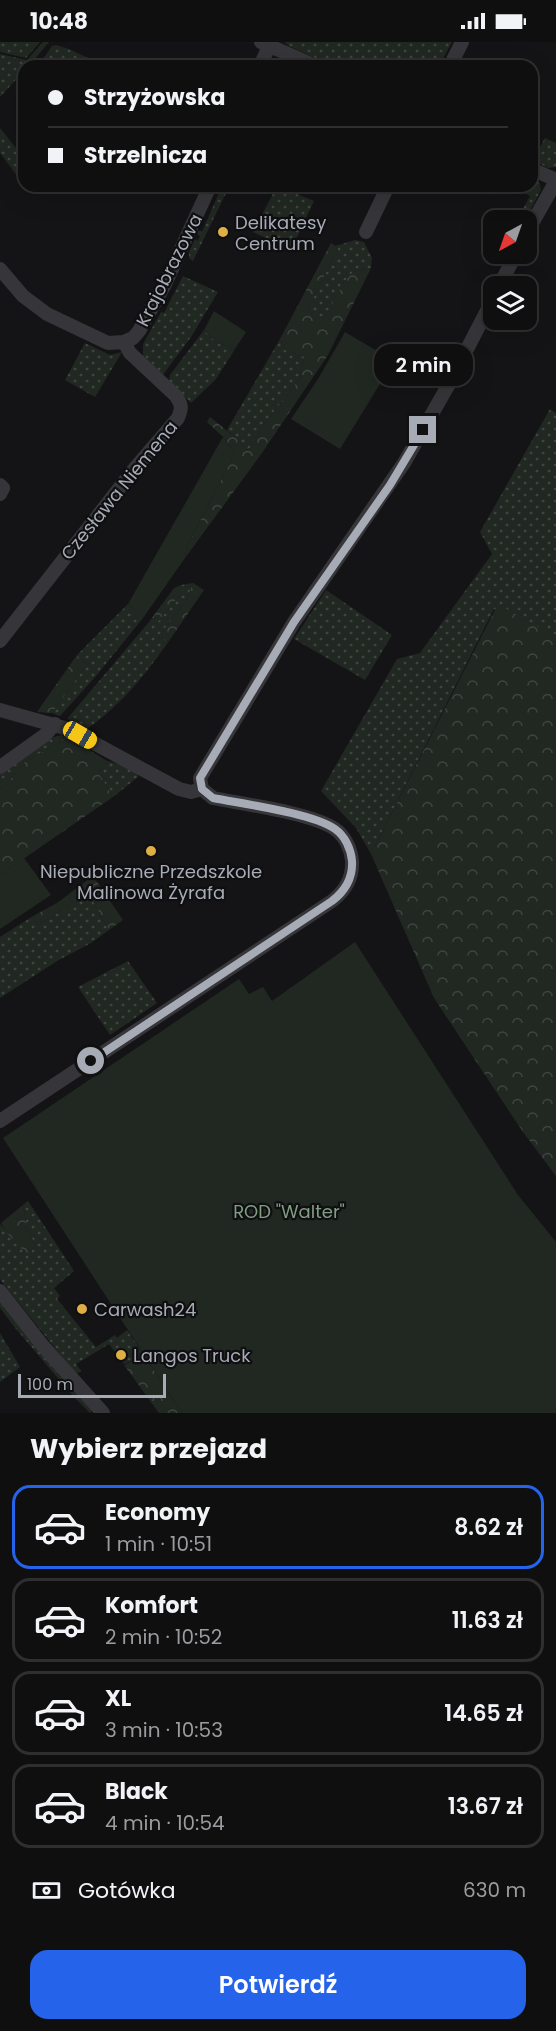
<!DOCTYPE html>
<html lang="pl">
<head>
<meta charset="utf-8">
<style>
  body { margin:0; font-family:Poppins,sans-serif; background:#1d1d1e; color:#f1f3f6; height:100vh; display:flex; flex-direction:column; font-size:22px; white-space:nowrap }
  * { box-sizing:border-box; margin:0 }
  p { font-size:20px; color:#9b9c9f }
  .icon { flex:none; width:33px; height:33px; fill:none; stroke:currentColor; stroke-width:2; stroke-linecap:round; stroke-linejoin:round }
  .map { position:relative; height:1371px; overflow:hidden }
  .details { display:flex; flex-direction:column; background:#0f0f10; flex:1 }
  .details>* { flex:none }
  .banner { position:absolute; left:18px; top:18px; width:520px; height:132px; border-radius:18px; box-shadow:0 6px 24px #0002,0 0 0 2px #2f2f30; display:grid; align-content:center; height:132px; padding:0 30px; background:#0f0f10 }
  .needle { width:39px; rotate:220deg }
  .tools { position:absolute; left:483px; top:168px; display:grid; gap:12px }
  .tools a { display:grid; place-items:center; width:54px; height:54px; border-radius:12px; background:#0f0f10; box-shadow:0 6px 24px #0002,0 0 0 2px #2f2f30; font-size:30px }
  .scale { position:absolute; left:18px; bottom:15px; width:148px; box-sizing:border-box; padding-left:6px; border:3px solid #a7abb5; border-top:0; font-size:16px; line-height:21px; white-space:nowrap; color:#a7abb5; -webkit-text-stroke:4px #0f0f11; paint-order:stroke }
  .end { position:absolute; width:27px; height:27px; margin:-14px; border:8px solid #a7abb5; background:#111; box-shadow:0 0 0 3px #111 }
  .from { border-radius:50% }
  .bubble { position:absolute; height:42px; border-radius:18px; background:#0f0f10; box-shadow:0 6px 24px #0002,0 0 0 2px #2f2f30; font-size:20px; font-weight:600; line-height:42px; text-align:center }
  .car { position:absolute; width:18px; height:36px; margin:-18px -9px; border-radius:8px; box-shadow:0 0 4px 2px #0007; background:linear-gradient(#f5c518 24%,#345 0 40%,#f5c518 0 76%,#345 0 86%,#f5c518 0) }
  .banner b { display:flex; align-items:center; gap:21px; height:57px; font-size:22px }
  .banner b+b { border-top:2px solid #2f2f30 }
  .banner i { width:15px; height:15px; background:#f1f3f6 }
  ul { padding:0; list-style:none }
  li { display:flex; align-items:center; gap:18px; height:84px; margin:0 12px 9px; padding:0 18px; border:3px solid #2f2f30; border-radius:18px }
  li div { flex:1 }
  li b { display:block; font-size:22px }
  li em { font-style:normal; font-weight:600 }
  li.on { border-color:#2563eb }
  li>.icon { width:54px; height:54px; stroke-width:1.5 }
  h2 { padding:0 30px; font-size:27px; line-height:72px }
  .pay { display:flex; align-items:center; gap:15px; height:66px; padding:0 30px; font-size:22px }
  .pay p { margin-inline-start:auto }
  .primary-button { display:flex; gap:12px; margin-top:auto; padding:12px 30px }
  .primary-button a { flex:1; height:69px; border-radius:18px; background:#2563eb; color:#fff; font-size:24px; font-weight:600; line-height:69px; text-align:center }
  .status { display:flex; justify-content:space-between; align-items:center; height:42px; padding:0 30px; background:#0f0f10; direction:ltr }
  .status svg { height:16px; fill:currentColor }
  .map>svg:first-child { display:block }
  .grass { fill:url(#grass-dots) }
  .forest { fill:url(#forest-crowns) }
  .garden { fill:#212822 }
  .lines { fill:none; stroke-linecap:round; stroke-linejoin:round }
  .stream { stroke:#2f363d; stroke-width:3 }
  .minor { stroke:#36363a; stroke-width:14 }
  .route { stroke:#a7abb5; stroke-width:8 }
  .poi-dot { fill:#deaf44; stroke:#0f0f11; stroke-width:2 }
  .labels { text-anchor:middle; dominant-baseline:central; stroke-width:4.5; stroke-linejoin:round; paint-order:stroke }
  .poi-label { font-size:18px; fill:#a7abb5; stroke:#0f0f11; text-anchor:start }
  .street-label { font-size:18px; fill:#a7abb5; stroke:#0f0f11 }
  .park-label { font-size:18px; fill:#809e83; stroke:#0f0f11 }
</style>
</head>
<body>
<div class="status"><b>10:48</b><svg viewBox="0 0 49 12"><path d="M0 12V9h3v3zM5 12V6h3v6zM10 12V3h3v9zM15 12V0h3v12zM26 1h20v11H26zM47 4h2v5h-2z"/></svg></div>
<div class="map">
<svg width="556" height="1371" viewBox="0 0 556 1371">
  <defs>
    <pattern id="grass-dots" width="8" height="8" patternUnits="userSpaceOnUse" patternTransform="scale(1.5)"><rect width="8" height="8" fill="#212822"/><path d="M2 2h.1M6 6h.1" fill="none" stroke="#3e4440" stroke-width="1.8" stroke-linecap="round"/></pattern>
    <pattern id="forest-crowns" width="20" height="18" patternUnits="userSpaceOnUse" patternTransform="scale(1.5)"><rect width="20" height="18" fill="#212822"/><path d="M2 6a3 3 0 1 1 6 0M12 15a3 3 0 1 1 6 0" fill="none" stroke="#3e4440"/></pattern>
  </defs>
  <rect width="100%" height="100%" fill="#141416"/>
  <path class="grass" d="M0,0H40L26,16L0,10Z
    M43,0H49L29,24H24V29L0,55V12L27,18Z
    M284,0H452L439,24H333L289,4Z
    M56,3L69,7L94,19L91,24L76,18L73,24H38L52,4Z
    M0,86L24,116V136L21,139L0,111Z
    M545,96L556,101V125L548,126L533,118V101L540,105Z
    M533,135L539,139L541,148L525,178H517L530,154L523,150L526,144H532Z
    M218,144H226L224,147L227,149L193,219L189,216V210L195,197L198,199L200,194L195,191L196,188L202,190L221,146Z
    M277,144L314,159L291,208L253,190Z
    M355,198L364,200L372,216L371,226L353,230L344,240L321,284L308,267L338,206L335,204Z
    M183,234L218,250L191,295L162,334L143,317V302L161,270L164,271Z
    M204,288L216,300L235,307L216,337L191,361L169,339L170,333Z
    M280,297L285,308L305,315L298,339L264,382L248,409L236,396L227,388Z
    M85,301L110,313L122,310L95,355L65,338Z
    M550,367L556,371V602L494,567L371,812L356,786L321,749L397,617L420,611L492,512L480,490Z
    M193,541L186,559L158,595L169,599C144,634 123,661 87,687L67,677L149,580L156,582L183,549L181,543Z
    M326,548L392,593L365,638L294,597Z
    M128,562L143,576L96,634L60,674L52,671L87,622L77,613Z
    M62,693L78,701L64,698L26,719L4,745L0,746V732L50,696Z
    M107,719L123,723L138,731V735L113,755L98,730Z
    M89,852L109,888L91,901L57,919L0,956V895L33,874L38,883Z
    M128,919L157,961L110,993L78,945Z
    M28,1159L74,1229L54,1246L60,1254L57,1257L96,1305L115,1293L117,1296L127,1288L144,1313L124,1322L109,1302L76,1322L81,1329L76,1332L2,1240L0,1237V1182L29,1214L35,1202L27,1187L23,1163Z
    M0,1258L93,1368L90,1371L74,1355L16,1287L0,1266Z
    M0,1291L20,1325L0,1340Z"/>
  <path class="forest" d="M331,201L338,206L308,267L321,283L344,240L353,230L371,226L328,313L262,411L185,516L187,504L235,411L223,395L207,380L210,375L236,396L248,409L264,382L298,339L305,315L285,308L280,297Z
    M193,541L204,548L169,599L158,595L186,559Z
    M181,543L183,549L156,582L149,580L174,546Z
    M498,562L556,595V1134L523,1090L434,956L371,812Z
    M77,613L87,622L52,671L37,670Z
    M64,698L78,701L107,719L98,730L113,755L0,833V746L4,745L26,719Z
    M93,834L123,878L109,888L89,852L38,883L33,874L57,861Z
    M23,1163L27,1187L35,1202L29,1215L7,1191L1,1181Z
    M144,1313L182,1371H159L124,1323Z"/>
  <path class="garden" d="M214,269L246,290L235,307L216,300L204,288Z
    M345,290L394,319L340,407L291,377L318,337Z
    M223,395L235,411L187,504L185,516L143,576L128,562Z
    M24,816L51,853L0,887V833Z
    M355,900L518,1153L556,1200V1371H182L3,1096L239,937L249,952L263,945L272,959Z"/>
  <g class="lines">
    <path class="stream" d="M532,141L535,143"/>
    <path class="minor" d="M261,0L315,24
      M260,24L271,0
      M450,24L462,0
      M532,127L556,138
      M366,190L388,144
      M526,192L556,139
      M0,227L23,254L47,272L108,301L124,300L133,296L139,289L165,242L210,144
      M499,244L516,212
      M0,443L3,446L0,452
      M0,599L135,426L178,376C182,366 182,363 176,354L130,311L124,300
      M0,668L68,687L179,747L191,750L202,747
      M0,725L45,693L55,682
      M0,1079L332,859C345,849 353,837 352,819C351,807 345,794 335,787C312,771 243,762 213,756L202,747L200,736L294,580L404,421L449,342L494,255
      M0,1249L43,1304L103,1371"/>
  </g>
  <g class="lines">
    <path class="route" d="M91,1019L332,859C345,849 353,836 352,819C351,807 345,794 335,787C312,771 243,762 213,756L202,747L200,736L294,580L390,443L423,388"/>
  </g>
  <g class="poi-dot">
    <circle cx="223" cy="190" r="6"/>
    <circle cx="151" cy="809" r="6"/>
    <circle cx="82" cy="1267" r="6"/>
    <circle cx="121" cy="1313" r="6"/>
  </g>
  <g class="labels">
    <g class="poi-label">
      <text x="235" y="180">Delikatesy<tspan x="235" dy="21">Centrum</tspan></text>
      <text x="151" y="829" text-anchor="middle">Niepubliczne Przedszkole<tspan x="151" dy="21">Malinowa Żyrafa</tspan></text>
      <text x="94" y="1267">Carwash24</text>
      <text x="133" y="1313">Langos Truck</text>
    </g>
    <g class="street-label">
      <text transform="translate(169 228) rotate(-63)">Krajobrazowa</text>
      <text transform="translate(119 448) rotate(-51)">Czesława Niemena</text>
    </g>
    <g class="park-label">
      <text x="289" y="1169">ROD "Walter"</text>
    </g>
  </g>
</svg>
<div class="tools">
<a><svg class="needle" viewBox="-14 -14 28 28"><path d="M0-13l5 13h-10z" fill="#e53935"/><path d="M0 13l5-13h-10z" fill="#9b9c9f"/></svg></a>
<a><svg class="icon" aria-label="layers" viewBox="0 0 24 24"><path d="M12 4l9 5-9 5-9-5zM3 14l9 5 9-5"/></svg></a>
</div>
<div class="scale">100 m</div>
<i class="end from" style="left:91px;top:1019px"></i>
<i class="end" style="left:423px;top:388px"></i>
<div class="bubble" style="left:374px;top:302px;width:99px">2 min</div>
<i class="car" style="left:80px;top:693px;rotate:120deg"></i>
<div class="banner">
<b><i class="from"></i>Strzyżowska</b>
<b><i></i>Strzelnicza</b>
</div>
</div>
<section class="details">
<h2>Wybierz przejazd</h2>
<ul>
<li class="on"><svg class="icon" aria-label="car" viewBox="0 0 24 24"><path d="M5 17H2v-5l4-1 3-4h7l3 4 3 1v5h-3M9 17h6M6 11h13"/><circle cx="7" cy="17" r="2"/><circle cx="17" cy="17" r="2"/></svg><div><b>Economy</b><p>1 min · 10:51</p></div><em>8.62 zł</em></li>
<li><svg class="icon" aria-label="car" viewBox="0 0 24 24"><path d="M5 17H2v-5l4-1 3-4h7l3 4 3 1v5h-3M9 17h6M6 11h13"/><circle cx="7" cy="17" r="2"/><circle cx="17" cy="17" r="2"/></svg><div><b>Komfort</b><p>2 min · 10:52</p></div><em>11.63 zł</em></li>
<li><svg class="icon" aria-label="car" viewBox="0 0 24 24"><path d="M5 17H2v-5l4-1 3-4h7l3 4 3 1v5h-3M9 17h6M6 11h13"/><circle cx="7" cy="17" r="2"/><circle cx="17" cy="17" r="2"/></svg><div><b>XL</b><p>3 min · 10:53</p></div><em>14.65 zł</em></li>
<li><svg class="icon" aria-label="car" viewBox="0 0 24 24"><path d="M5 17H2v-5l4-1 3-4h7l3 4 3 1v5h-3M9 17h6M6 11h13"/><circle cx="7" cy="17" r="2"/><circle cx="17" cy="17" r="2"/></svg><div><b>Black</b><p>4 min · 10:54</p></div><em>13.67 zł</em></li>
</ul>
<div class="pay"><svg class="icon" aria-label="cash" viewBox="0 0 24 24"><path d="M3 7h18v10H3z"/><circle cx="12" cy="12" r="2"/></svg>Gotówka<p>630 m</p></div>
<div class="primary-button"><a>Potwierdź</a></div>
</section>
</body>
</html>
